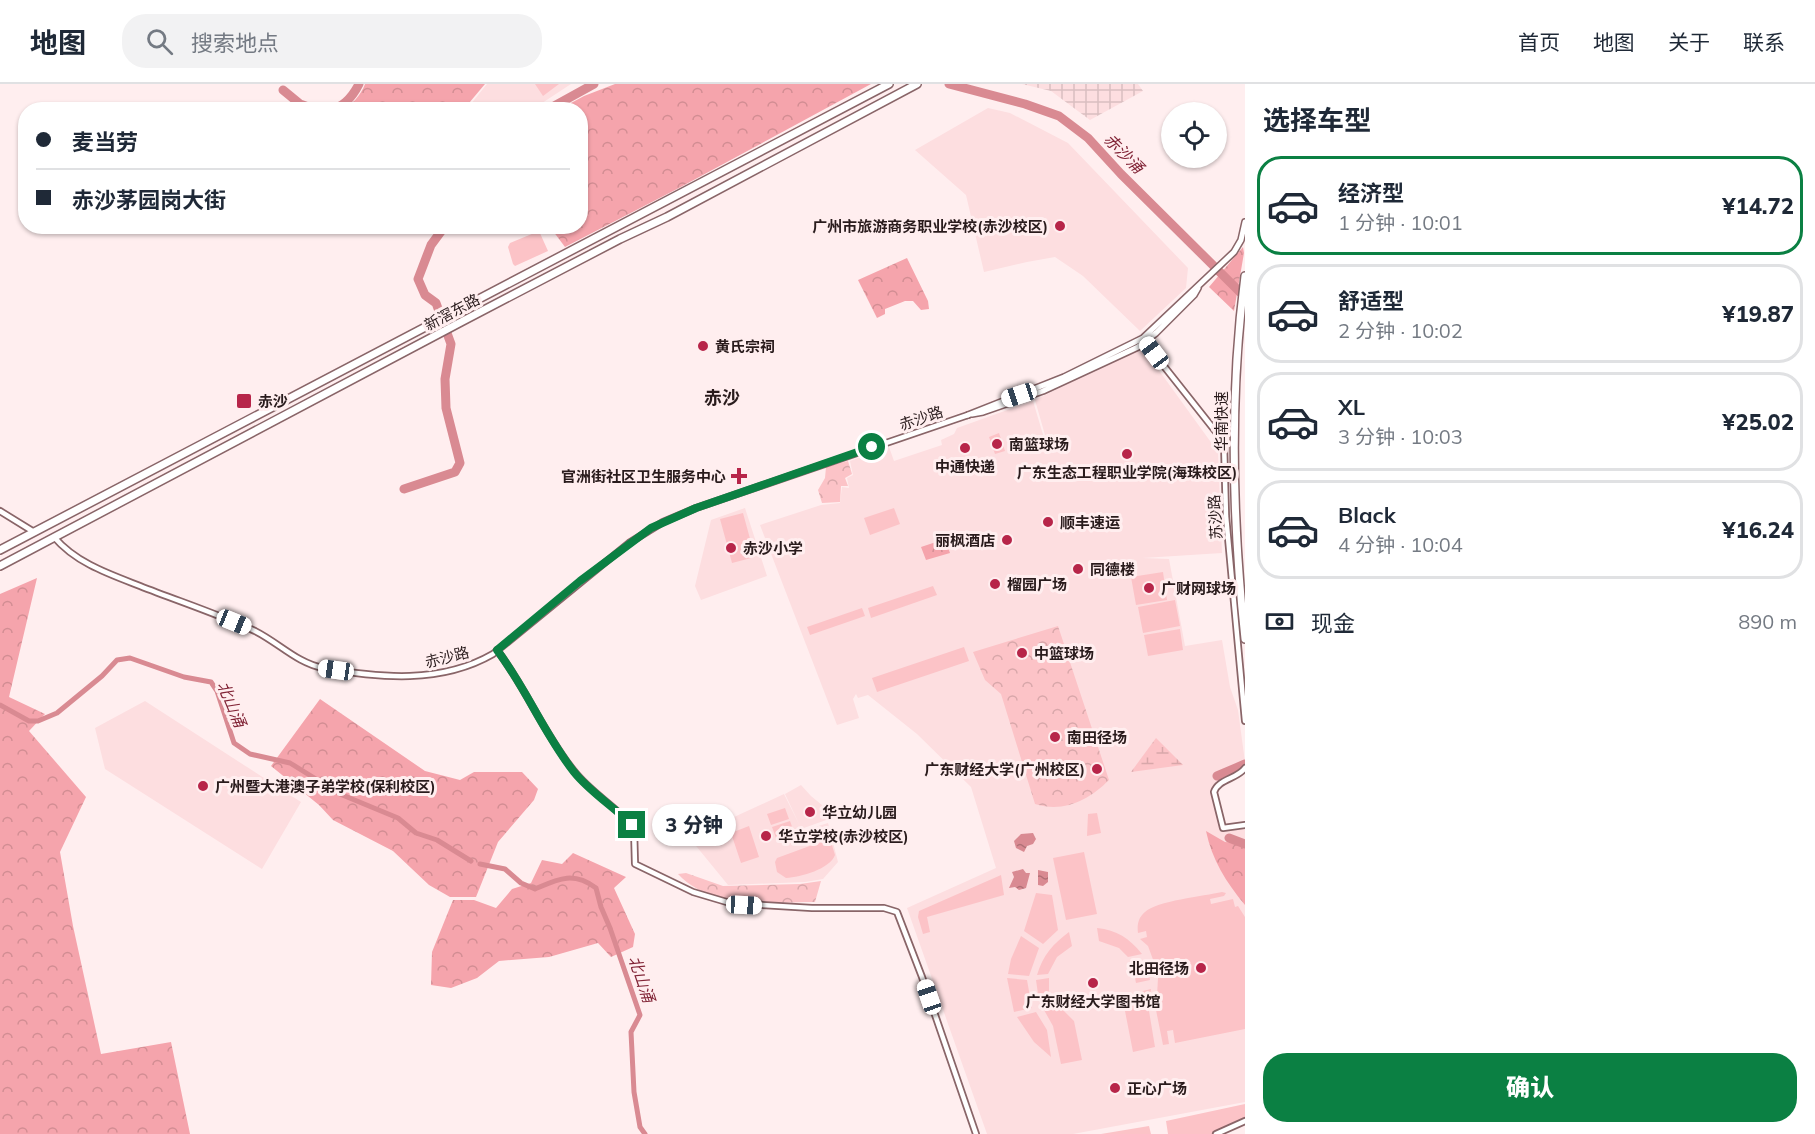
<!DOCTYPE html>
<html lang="zh">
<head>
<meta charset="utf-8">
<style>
  body { margin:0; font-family:Mulish,"Noto Sans SC",sans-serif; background:#f2f2f3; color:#1f2937; height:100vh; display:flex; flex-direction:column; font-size:22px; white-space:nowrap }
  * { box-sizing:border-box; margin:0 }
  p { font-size:20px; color:#747a83 }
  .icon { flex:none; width:33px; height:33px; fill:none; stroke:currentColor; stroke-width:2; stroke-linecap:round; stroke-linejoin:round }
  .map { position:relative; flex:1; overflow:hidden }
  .panel { display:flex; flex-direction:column; background:#fff; width:570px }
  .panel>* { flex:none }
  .banner { position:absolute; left:18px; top:18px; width:570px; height:132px; border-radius:24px; box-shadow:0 2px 4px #0004; display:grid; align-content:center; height:132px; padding:0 18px; background:#fff }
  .fabs { position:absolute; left:1161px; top:18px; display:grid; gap:12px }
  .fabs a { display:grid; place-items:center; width:66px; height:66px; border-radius:50%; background:#fff; box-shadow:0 2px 4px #0004; font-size:30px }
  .end { position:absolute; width:27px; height:27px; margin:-14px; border:8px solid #0b8043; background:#fff; box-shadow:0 0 0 3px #fff }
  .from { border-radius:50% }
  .bubble { position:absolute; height:42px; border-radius:21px; background:#fff; box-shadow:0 2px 4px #0004; font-size:20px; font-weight:800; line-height:42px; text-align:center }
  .car { position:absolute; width:18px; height:36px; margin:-18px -9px; border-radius:8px; box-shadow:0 0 4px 2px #0007; background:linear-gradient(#fff 24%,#345 0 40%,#fff 0 76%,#345 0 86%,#fff 0) }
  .banner b { display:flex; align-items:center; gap:21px; height:57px; font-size:22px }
  .banner b+b { border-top:2px solid #e0e1e3 }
  .banner i { width:15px; height:15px; background:#1f2937 }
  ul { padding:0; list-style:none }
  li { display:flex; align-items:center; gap:18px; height:99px; margin:0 12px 9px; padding:0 6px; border:3px solid #e0e1e3; border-radius:24px }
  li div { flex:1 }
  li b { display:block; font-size:22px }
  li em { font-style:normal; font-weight:800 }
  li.selected { border-color:#0b8043 }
  li>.icon { width:54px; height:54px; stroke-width:1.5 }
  h2 { padding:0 18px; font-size:27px; line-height:72px }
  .pay { display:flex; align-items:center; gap:15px; height:66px; padding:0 18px; font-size:22px }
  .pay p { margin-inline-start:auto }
  .primary-button { display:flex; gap:12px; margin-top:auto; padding:12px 18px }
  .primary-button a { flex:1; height:69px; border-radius:24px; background:#0b8043; color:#fff; font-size:24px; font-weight:800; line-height:69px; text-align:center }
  header { display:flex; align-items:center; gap:36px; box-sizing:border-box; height:84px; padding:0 30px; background:#fff; border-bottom:2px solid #e0e1e3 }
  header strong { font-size:28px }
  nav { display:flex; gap:33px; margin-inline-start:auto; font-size:21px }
  .search { width:420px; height:54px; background:#f2f2f3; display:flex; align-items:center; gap:15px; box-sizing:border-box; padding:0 21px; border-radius:24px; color:#747a83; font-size:22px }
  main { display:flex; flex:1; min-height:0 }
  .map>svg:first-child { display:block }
  .built { fill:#fddee0 }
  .industrial { fill:url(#industrial-grid) }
  .grass { fill:#fcc3c7 }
  .forest { fill:url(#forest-crowns) }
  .wetland { fill:url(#wetland-marsh) }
  .park { fill:url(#park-crowns) }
  .water { fill:url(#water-ripples) }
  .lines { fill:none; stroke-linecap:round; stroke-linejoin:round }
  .canal { stroke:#d98a92; stroke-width:5 }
  .river { stroke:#d98a92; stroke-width:9 }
  .tertiary-casing { stroke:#896568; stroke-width:8 }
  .secondary-casing { stroke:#896568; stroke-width:8 }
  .trunk-casing { stroke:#896568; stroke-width:10 }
  .motorway-casing { stroke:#896568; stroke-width:10 }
  .tertiary { stroke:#fff; stroke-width:4.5 }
  .secondary { stroke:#fff; stroke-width:5 }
  .trunk { stroke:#fff; stroke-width:7 }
  .motorway { stroke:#fff; stroke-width:7 }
  .route { stroke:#0b8043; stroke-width:8 }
  .poi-dot { fill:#b72549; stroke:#ffeeef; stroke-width:2 }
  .labels { text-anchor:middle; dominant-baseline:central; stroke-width:6; stroke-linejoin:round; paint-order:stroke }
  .poi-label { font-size:15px; font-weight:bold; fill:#291b1c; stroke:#ffeeef; text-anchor:start }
  .street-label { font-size:15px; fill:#291b1c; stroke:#ffeeef }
  .water-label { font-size:16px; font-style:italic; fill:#822537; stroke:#ffeeef }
  .quarter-label { font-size:18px; font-weight:bold; fill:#291b1c; stroke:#ffeeef }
</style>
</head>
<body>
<header>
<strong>地图</strong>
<div class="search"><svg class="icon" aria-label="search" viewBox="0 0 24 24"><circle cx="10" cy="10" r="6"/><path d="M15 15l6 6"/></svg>搜索地点</div>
<nav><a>首页</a><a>地图</a><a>关于</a><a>联系</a></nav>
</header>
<main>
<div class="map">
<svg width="1245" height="1050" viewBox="0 0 1245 1050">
  <defs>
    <pattern id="industrial-grid" width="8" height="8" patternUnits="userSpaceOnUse" patternTransform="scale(1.5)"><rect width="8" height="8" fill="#fddee0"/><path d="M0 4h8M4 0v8" fill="none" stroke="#d9bec0"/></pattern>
    <pattern id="forest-crowns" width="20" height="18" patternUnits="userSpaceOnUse" patternTransform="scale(1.5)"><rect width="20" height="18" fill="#f5a4ac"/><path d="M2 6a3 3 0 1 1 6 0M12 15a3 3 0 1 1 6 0" fill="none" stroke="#d28d93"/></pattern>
    <pattern id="wetland-marsh" width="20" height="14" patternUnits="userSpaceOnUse" patternTransform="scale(1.5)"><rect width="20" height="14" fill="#fcc3c7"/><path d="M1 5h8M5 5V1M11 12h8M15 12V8" fill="none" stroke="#d8a7aa"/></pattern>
    <pattern id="park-crowns" width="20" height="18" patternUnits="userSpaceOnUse" patternTransform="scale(1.5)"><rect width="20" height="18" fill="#fcc3c7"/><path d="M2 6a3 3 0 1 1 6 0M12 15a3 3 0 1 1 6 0" fill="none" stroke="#d8a7aa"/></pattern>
    <pattern id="water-ripples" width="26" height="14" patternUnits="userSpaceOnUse" patternTransform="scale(1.5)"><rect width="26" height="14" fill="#d98a92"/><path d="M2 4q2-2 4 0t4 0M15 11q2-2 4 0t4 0" fill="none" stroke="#b07076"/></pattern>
  </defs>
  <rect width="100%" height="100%" fill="#ffeeef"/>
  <path class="built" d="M487,0H571L533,25L466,26Z
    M988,24L1010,29L1068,59L1188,184L1186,204L1140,247L1083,192L1055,173L1027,178L984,188L966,111L915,66Z
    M1142,263L1218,368L1222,469L1143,474L1169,475L1185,562L1222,556L1230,603L1238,626L1245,678L1244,682L1239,688L1217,698L1212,707L1220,745L1226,747L1245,743V1018L1073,1050H987L907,824L996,784L971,703L917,650L868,611L858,614L856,610L853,615L859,634L837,641L760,441L821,421L840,419L842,403L849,404L847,394L853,391L850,377L889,363L894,377L942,361L941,356L954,350L957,344L1033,317L1047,364L1046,365H1049L1035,316Z
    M745,424L767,492L701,516L695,502L711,436Z
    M145,617L301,718L262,785L105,685L95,644Z
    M801,701L811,712L822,721L829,735L801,745L802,747L828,739L838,778L823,795L805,798L728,801L692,757L721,739L784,710L800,742L785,710Z"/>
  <path class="industrial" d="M1022,0H1138L1143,7L1090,36L1051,7Z"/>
  <path class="grass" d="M535,0H559L543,12Z
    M539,147L548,167L515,182L513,180L508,163L510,159Z
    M999,349L1005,367L995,370L989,353Z
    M894,424L900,440L870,451L864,434Z
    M743,429L755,473L732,479L720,435Z
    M1163,488L1167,516L1136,521L1131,493Z
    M933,502L937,511L871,534L868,524Z
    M1175,516L1180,542L1143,549L1138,523Z
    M862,524L865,532L810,551L807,543Z
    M1180,545L1183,566L1148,572L1144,551Z
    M964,563L969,577L877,608L872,594Z
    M785,724L789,735L771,741L767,730Z
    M1097,729L1101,749L1087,752L1088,730Z
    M790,737L794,748L776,754L772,743Z
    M749,742L759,773L741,779L731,749Z
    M826,756L831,758L835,771C830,785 801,793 786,794L777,788L775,778L777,774Z
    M1084,768L1097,830L1066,836L1053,774Z
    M1001,791L1004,811L927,833L930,848L923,850L918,833L919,827Z
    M1222,808L1226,809L1224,812L1210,815L1211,820L1233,815L1235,823L1238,822L1245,833V945L1175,959L1173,946L1167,947L1169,960L1163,961L1155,921L1159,920L1157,912L1158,894L1155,881L1148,862L1140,855L1147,853L1146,847L1138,849C1137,841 1138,834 1145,828C1156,817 1204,812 1222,808Z
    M1036,809L1052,811L1058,846L1043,860L1024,847Z
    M1097,844C1117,846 1129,854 1142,870L1128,873L1119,864L1099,857Z
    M1069,848L1072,862L1057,873L1048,890L1037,891C1043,871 1053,860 1069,848Z
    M1021,852L1039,864L1029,892L1008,890L1011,875Z
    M1146,876L1150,896L1136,899L1132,879Z
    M1007,894L1027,896L1032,924L1014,928Z
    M1049,894V907L1052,919L1042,922L1038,910L1036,896Z
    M1151,905L1148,921L1155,963L1133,968L1125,927L1130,924L1135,909Z
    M1061,924L1074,937L1082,976L1061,980L1053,942L1044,926Z
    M1036,928L1047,946L1051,973L1034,958L1017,933Z
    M1245,1020V1036L1214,1050H1168L1166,1037Z
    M1149,1042L1151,1050H1101Z"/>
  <path class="forest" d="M365,0H485L464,25H340C351,23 361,11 365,0Z
    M615,0H871L677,105L565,163L550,143L580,142V26L560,25L584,12Z
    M1243,163L1244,169L1234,227L1209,203Z
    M907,174L928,217L929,225L921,226L913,217H905L885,225V230L877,234L858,196Z
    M945,455L950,469L926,476L921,463Z
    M37,494L9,613L45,630L29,647L86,713L60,768L73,842L101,970L171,958L190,1050H0V510Z
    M320,615L425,687L460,696L474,688H522L538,705L534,716L498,758L476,813H450L429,801L393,767L333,736L319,721L271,682Z
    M1206,747L1225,758L1238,759L1245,763V821C1226,798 1212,776 1206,747Z
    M573,769L626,793L614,804L635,850L633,863L611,873L598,859L549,873L499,877L477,894L451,904L431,901L432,868L453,816H474L496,824L512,805L531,799L542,776L562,780Z"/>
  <path class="wetland" d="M1156,654L1183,681L1131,688Z"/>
  <path class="park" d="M848,377L852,390L845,394L848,402H841L840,418L822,419L818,406L825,394L826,383Z
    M1058,542L1109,696C1089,716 1064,729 1035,720L1001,610L985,596L973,568Z
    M686,789L723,802L800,800L821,797L815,818C769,818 712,826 678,790Z"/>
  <path class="water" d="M1033,749L1036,755L1033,760L1027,762L1024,768L1016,764L1014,757L1021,750Z
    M1023,785L1026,789H1030L1026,804L1019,806L1015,803L1009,804L1014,793L1012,788Z
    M1038,786L1048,788V798L1043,802L1038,801Z"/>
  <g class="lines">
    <path class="canal" d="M0,621L29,637H38L57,629L102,592L117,576L130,574L184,593L211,598L217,607L234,659L250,670L290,679L340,710L398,734L416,749L437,756L471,777
      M480,780L505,785L521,799L535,805C558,795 573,787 596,804L601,823L610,844L640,931L631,948L634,1008L640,1043L645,1050"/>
    <path class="river" d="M949,0L1025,20L1059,32L1088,54L1121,90L1245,213
      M283,6L300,20L317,26
      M330,26C344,23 353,12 359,0
      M547,26L594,0
      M404,405L455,388L460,379L446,324L445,295L451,260L436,219L425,211L418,195L431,161L445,142
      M1217,692L1245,680
      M1229,754L1245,760"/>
    <defs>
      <path id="tertiary" d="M1144,257L1224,358L1226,432L1245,637
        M0,427L34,448
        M54,453C76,479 109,490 140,502C178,517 218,530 255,547C279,559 297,579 323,584C380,594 441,600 493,570L629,459L663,438L696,424L968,331
        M497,566C526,604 544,650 574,687C591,709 617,723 634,744L635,780L693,808L730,819L812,824H884L897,828L922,893L976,1050
        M1245,684C1237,695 1218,695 1214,708L1223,744L1245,741
        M1216,1050L1245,1037"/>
      <path id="secondary" d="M972,330L983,328L1043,307L1138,263L1156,249L1194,211L1198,204
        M968,331L1064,293L1143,254L1234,168L1241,156L1245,138"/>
      <path id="trunk" d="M0,466L889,0
        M0,482L461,238L620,155L667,133L917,0"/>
      <path id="motorway" d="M1245,192C1229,313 1232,434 1245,555"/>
    </defs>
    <use href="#tertiary" class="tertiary-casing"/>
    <use href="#secondary" class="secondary-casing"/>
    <use href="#trunk" class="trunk-casing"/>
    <use href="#motorway" class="motorway-casing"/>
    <use href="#tertiary" class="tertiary"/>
    <use href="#secondary" class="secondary"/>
    <use href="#trunk" class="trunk"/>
    <use href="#motorway" class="motorway"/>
  </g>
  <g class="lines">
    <path class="route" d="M632,741C614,723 590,708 574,688C544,650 526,604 497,566L580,497L651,444L696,424L872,363"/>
  </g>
  <g class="poi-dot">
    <circle cx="1060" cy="142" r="6"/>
    <circle cx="703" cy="262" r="6"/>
    <rect x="236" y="309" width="16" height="16" rx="3"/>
    <circle cx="997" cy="360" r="6"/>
    <circle cx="965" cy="364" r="6"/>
    <circle cx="1127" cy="370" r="6"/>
    <path d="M736 383h6v6h6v6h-6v6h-6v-6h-6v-6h6z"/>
    <circle cx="1048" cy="438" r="6"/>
    <circle cx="1007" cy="456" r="6"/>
    <circle cx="731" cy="464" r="6"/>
    <circle cx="1078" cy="485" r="6"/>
    <circle cx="995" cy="500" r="6"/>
    <circle cx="1149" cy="504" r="6"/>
    <circle cx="1022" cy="569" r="6"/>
    <circle cx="1055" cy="653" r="6"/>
    <circle cx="1097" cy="685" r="6"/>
    <circle cx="203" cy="702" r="6"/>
    <circle cx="810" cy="728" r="6"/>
    <circle cx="766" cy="752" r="6"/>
    <circle cx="1201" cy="884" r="6"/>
    <circle cx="1093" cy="899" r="6"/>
    <circle cx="1115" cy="1004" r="6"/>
  </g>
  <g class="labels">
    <g class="poi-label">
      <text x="1048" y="142" text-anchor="end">广州市旅游商务职业学校(赤沙校区)</text>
      <text x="715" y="262">黄氏宗祠</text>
      <text x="258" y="317">赤沙</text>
      <text x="1009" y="360">南篮球场</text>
      <text x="965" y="382" text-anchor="middle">中通快递</text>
      <text x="1127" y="388" text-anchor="middle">广东生态工程职业学院(海珠校区)</text>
      <text x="726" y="392" text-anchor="end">官洲街社区卫生服务中心</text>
      <text x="1060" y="438">顺丰速运</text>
      <text x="995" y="456" text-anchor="end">丽枫酒店</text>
      <text x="743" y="464">赤沙小学</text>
      <text x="1090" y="485">同德楼</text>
      <text x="1007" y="500">榴园广场</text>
      <text x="1161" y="504">广财网球场</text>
      <text x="1034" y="569">中篮球场</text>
      <text x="1067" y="653">南田径场</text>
      <text x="1085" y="685" text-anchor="end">广东财经大学(广州校区)</text>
      <text x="215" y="702">广州暨大港澳子弟学校(保利校区)</text>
      <text x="822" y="728">华立幼儿园</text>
      <text x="778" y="752">华立学校(赤沙校区)</text>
      <text x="1189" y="884" text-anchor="end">北田径场</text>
      <text x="1093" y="917" text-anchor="middle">广东财经大学图书馆</text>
      <text x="1127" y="1004">正心广场</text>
    </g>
    <g class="street-label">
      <text transform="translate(452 228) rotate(-28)">新滘东路</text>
      <text transform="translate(921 334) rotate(-19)">赤沙路</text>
      <text transform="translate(1221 337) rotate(-90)">华南快速</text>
      <text transform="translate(1215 433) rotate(-93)">苏沙路</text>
      <text transform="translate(447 573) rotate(-14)">赤沙路</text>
    </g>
    <g class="water-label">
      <text transform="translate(1124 69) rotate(45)">赤沙涌</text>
      <text transform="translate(232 620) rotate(67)">北山涌</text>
      <text transform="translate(642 895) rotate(71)">北山涌</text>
    </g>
    <g class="quarter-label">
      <text x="722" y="313">赤沙</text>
    </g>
  </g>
</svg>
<div class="fabs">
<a><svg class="icon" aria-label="locate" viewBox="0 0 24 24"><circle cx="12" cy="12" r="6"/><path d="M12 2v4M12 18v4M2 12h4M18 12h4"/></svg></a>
</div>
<i class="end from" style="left:872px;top:363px"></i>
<i class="end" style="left:632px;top:741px"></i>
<div class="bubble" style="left:652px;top:720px;width:84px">3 分钟</div>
<i class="car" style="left:1154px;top:269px;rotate:323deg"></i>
<i class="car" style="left:1019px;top:311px;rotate:252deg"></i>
<i class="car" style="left:234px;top:538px;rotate:112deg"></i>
<i class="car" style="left:336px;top:586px;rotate:278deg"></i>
<i class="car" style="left:744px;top:821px;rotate:93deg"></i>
<i class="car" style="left:929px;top:913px;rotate:341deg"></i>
<div class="banner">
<b><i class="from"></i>麦当劳</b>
<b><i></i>赤沙茅园岗大街</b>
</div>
</div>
<section class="panel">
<h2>选择车型</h2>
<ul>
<li class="selected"><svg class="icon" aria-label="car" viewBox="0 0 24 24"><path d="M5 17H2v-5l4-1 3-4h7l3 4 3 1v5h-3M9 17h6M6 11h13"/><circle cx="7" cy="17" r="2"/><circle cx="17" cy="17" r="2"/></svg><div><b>经济型</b><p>1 分钟 · 10:01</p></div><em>¥14.72</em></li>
<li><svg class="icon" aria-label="car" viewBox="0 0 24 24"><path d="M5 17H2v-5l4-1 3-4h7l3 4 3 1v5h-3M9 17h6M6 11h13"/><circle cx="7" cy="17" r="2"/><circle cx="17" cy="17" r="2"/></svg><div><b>舒适型</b><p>2 分钟 · 10:02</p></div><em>¥19.87</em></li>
<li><svg class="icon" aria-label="car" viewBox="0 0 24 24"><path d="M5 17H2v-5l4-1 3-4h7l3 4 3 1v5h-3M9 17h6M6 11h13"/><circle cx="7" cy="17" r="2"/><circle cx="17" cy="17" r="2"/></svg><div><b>XL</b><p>3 分钟 · 10:03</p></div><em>¥25.02</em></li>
<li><svg class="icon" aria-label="car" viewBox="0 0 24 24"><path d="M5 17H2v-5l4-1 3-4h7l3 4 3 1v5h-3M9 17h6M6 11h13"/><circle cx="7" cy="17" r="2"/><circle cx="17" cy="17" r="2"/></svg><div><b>Black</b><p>4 分钟 · 10:04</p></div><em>¥16.24</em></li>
</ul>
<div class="pay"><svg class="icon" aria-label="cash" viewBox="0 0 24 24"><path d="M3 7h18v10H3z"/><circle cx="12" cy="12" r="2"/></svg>现金<p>890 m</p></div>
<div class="primary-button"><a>确认</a></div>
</section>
</main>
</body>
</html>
